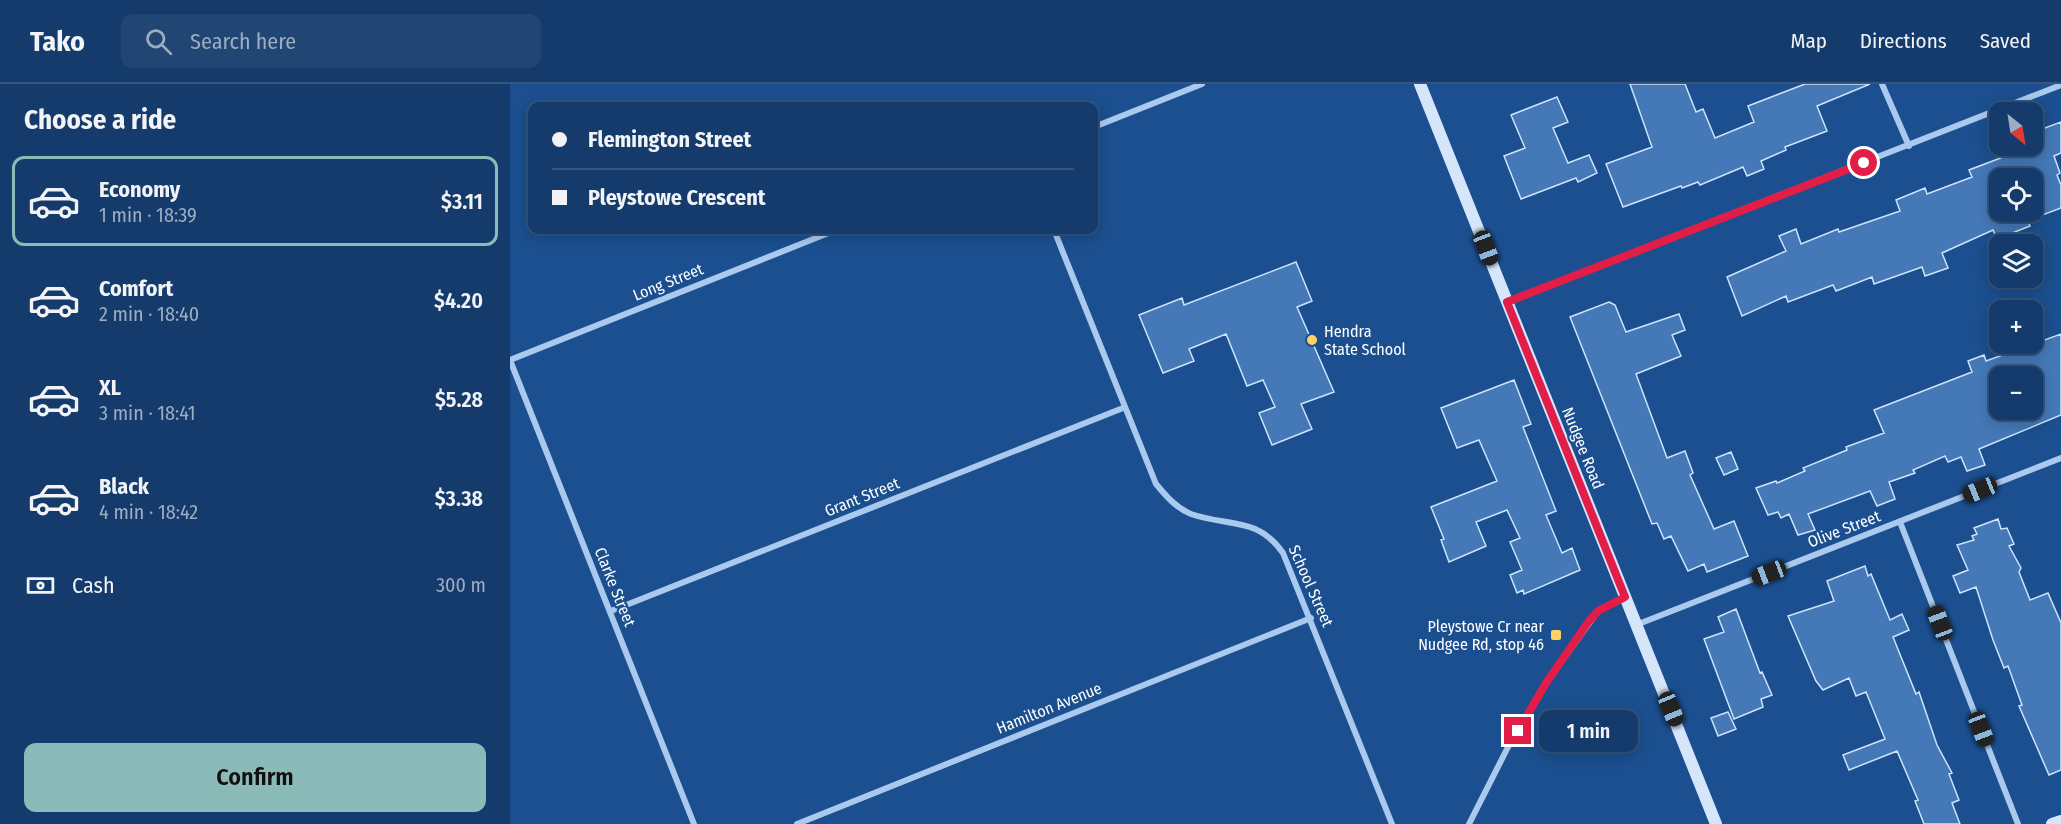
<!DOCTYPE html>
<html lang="en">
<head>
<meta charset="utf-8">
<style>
  body { margin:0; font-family:"Fira Sans Condensed",sans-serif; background:#214673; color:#f1f3f6; height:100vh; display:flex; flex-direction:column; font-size:22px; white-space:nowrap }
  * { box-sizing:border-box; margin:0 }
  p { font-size:20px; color:#9dadc1 }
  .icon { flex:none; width:33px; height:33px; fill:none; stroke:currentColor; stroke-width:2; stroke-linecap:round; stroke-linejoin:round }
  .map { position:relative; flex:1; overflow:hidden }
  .drawer { display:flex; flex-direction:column; background:#143b6b; width:510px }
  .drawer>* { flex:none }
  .hud { position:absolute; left:18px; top:18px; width:570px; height:132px; border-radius:12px; box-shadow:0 3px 15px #0003,0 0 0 2px #33557e; display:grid; align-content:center; height:132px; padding:0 24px; background:#143b6b }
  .needle { width:39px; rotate:150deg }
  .tools { position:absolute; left:1479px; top:18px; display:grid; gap:12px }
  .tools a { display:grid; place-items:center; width:54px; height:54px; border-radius:12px; background:#143b6b; box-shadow:0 3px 15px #0003,0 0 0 2px #33557e; font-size:30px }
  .end { position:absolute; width:27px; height:27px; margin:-14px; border:8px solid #e11d48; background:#fff; box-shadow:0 0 0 3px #fff }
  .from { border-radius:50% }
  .bubble { position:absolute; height:42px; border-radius:12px; background:#143b6b; box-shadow:0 3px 15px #0003,0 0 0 2px #33557e; font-size:20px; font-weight:600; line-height:42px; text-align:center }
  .car { position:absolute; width:18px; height:36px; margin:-18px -9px; border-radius:8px; box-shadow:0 0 4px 2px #0007; background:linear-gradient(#222 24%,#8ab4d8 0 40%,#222 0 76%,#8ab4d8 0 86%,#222 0) }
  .hud b { display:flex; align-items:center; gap:21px; height:57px; font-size:22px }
  .hud b+b { border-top:2px solid #33557e }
  .hud i { width:15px; height:15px; background:#f1f3f6 }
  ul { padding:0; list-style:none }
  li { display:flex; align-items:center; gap:18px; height:90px; margin:0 12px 9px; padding:0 12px; border:3px solid transparent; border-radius:12px }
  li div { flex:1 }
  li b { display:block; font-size:22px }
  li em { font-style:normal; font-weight:600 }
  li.active { border-color:#8bbbb9 }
  li>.icon { width:54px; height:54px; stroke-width:1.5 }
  h2 { padding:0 24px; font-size:27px; line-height:72px }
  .pay { display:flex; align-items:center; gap:15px; height:66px; padding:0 24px; font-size:22px }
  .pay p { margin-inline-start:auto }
  .primary-button { display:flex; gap:12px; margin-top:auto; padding:12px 24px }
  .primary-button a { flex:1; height:69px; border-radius:12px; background:#8bbbb9; color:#111; font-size:24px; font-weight:600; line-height:69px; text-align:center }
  header { display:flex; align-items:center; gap:36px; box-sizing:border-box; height:84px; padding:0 30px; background:#143b6b; border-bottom:2px solid #33557e }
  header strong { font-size:28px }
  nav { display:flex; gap:33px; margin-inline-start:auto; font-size:21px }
  .search { width:420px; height:54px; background:#214673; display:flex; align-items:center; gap:15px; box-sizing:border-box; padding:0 21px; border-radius:12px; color:#9dadc1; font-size:22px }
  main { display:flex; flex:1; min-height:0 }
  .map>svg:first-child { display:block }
  .building { fill:#4478b7; stroke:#cfe3fa; stroke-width:1.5; fill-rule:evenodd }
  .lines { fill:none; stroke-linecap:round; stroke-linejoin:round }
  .street { stroke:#a9c9ee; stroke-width:6 }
  .secondary { stroke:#d6e6fa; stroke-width:12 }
  .route { stroke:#e11d48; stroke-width:8 }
  .poi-dot { fill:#ffd166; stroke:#1b4f8f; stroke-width:2 }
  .labels { text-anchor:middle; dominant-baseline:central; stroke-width:4.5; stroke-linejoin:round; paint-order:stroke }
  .street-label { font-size:16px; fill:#fff; stroke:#1b4f8f }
  .poi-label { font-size:16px; fill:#fff; stroke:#1b4f8f; text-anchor:start }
</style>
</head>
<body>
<header>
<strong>Tako</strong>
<div class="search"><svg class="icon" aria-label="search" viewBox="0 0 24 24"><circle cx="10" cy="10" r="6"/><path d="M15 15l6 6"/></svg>Search here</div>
<nav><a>Map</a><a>Directions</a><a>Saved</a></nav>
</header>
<main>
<section class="drawer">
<h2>Choose a ride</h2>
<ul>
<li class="active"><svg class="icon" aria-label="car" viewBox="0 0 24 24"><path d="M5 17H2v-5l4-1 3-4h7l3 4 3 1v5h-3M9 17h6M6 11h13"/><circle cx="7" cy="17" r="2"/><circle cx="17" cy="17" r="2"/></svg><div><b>Economy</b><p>1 min · 18:39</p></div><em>$3.11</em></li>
<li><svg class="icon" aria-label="car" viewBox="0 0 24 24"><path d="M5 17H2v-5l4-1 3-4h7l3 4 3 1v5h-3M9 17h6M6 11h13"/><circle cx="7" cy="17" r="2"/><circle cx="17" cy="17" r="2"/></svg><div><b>Comfort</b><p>2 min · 18:40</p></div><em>$4.20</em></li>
<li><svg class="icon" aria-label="car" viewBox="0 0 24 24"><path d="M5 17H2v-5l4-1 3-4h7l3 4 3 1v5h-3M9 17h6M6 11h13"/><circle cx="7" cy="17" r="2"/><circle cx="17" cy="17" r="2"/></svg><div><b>XL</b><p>3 min · 18:41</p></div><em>$5.28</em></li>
<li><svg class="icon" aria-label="car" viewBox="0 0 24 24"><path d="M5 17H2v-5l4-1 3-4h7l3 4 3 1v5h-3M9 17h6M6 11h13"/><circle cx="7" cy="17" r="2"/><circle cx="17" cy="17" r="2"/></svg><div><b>Black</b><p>4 min · 18:42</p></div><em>$3.38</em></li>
</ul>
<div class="pay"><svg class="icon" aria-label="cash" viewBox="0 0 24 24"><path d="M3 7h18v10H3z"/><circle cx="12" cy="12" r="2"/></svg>Cash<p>300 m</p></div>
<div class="primary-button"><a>Confirm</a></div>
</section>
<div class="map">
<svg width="1551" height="740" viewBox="0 0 1551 740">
  <rect width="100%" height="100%" fill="#1b4f8f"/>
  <path class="building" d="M1120,0H1175L1186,28L1193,25L1205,54L1244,38L1238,22L1295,0H1360L1307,22L1317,47L1275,63L1276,66L1251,77L1254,85L1237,92L1233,83L1190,101L1188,98L1172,104L1171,102L1113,123L1096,80L1142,63Z
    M1047,13L1058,38L1043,44L1058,79L1079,71L1087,89L1068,98L1066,94L1011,115L994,72L1015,64L1001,31Z
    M1551,38V69L1544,72L1550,89L1547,91L1551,101V124L1522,135V94H1490V128H1514L1520,142L1487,155L1483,146L1432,169L1438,184L1415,192L1412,183L1364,200L1362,193L1326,207L1323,201L1278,218L1276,212L1232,232L1217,193L1276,167L1269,152L1286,145L1291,160L1328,145L1329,148L1390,127L1386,116L1415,104L1417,110L1462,93L1459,86L1522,62L1527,58L1524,48Z
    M786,178L802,217L787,223L824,308L791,320L802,345L762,361L749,329L765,323L753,296L737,302L716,250L679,265L684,277L653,289L629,231L672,214L674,221Z
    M1099,218L1105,221L1116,248L1169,230L1175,246L1162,251L1171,272L1126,290L1157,374L1175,367L1183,389L1180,391L1204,445L1224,437L1238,472L1197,488L1194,480L1178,487L1161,452L1154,455L1147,439L1142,440L1060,233Z
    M1551,250V331L1469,365L1475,381L1457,387L1451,373L1438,378L1435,372L1403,386L1405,389L1379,398L1385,415L1367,422L1360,407L1298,430L1305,446L1288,451L1279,430L1271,434L1268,428L1258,431L1246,404L1266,397L1267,399L1295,387L1293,384L1337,366L1336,363L1374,349L1364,326L1462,288L1458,277L1474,271L1476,277ZM1490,292H1522V326H1490Z
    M1004,296L1021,340L1013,343L1046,427L1036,431L1052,469L1062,464L1070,486L1014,510L1013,506L1007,509L1000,491L1012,486L1000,458L1010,454L997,426L966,438L976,462L939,478L931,456L934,455L921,423L987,397L969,356L947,364L931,324Z
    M1221,368L1228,385L1214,391L1206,374Z
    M1488,435L1491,445L1497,444L1504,460L1499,462L1511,484L1509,488L1520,516L1538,509L1551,539V686L1539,691L1509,622L1512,621L1498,582L1494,584L1483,556L1466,503L1450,509L1443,492L1458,486L1447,461L1464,456L1462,452L1467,450L1464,444Z
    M1355,482L1358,492L1361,490L1380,536L1392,530L1399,546L1383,553L1406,610L1409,608L1427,661L1442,689L1439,690L1449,716L1442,719L1450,740H1414L1405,717L1408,716L1387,667L1339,686L1333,671L1375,655L1356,608L1346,612L1339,594L1313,606L1306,597L1278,532L1324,517L1317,497Z
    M1226,525L1250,589L1252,588L1262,611L1251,615L1253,623L1224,635L1194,555L1214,548L1208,533Z
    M1218,628L1226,645L1208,652L1201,634Z"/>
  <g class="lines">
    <path class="street" d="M1372,0L1399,62
      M584,43L692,0
      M544,146L646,400C656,412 666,424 681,430C718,443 747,432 773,469L882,740
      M997,218L1551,1
      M0,276L184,740
      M0,276L326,146
      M1390,438L1508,740
      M101,527L613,324
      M1126,541L1551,374
      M287,740L801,534
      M959,740L998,663L1036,599L1088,527L1115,513"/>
    <path class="secondary" d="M910,0L1206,740
      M1542,740L1551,737"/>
  </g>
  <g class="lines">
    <path class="route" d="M1008,647L1036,599L1079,537L1088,527L1115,513L997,218L1354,79"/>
  </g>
  <g class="poi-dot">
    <circle cx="802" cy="256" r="6"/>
    <rect x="1040" y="545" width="12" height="12" rx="3"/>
  </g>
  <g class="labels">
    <g class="street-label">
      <text transform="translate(158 198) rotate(-22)">Long Street</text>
      <text transform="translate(1073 364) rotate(68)">Nudgee Road</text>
      <text transform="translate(352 413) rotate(-22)">Grant Street</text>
      <text transform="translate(1334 445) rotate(-21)">Olive Street</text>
      <text transform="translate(801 502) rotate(66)">School Street</text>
      <text transform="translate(105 503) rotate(68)">Clarke Street</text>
      <text transform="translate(539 624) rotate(-22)">Hamilton Avenue</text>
    </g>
    <g class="poi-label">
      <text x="814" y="247">Hendra<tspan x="814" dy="18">State School</tspan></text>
      <text x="1034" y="542" text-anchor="end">Pleystowe Cr near<tspan x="1034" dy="18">Nudgee Rd, stop 46</tspan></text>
    </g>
  </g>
</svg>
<div class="tools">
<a><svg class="needle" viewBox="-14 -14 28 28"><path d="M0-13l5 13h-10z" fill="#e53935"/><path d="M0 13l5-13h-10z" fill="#9dadc1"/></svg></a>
<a><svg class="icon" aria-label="locate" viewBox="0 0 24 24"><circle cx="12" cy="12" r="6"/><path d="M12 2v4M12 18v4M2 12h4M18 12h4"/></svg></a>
<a><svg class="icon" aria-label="layers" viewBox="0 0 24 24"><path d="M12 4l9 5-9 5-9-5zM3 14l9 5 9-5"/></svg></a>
<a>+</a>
<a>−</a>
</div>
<i class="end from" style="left:1354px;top:79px"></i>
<i class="end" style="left:1008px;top:647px"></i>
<div class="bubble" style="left:1029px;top:626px;width:99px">1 min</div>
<i class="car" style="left:976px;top:164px;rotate:159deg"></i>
<i class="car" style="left:1470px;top:406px;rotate:248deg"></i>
<i class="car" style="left:1259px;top:489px;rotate:249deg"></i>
<i class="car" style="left:1430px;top:539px;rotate:339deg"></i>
<i class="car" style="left:1161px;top:625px;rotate:158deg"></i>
<i class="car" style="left:1471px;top:645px;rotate:159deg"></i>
<div class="hud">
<b><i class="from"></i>Flemington Street</b>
<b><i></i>Pleystowe Crescent</b>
</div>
</div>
</main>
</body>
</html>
